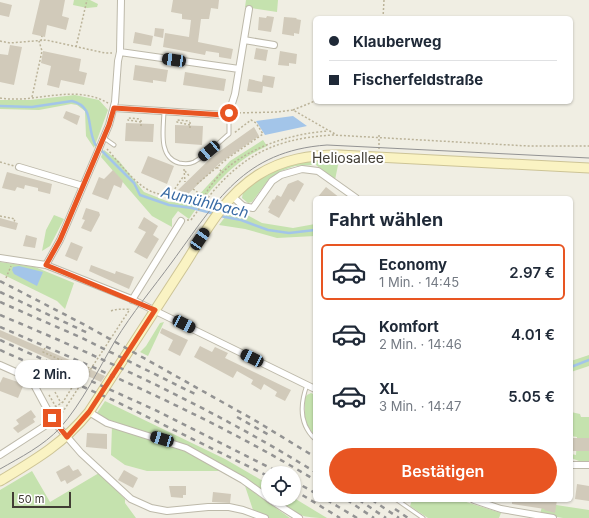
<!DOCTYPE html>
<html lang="de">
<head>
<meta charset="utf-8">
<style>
  body { margin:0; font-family:Inter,sans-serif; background:#f6f6f7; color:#1f2937; height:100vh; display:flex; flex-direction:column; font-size:15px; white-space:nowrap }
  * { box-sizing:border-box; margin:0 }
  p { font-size:13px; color:#747a83 }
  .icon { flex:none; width:22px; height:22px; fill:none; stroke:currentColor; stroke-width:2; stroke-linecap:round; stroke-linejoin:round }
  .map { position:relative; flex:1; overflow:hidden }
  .side { position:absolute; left:313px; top:196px; width:260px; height:306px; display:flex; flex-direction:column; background:#fff; border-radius:6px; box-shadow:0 1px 3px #0004 }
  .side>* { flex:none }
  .banner { position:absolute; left:313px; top:16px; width:260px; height:88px; border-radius:6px; box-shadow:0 1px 3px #0004; display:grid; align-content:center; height:88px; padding:0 16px; background:#fff }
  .fabs { position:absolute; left:261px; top:466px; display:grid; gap:8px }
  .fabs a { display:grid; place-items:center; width:40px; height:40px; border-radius:50%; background:#fff; box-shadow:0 1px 3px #0004; font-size:20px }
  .scale { position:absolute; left:12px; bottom:10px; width:59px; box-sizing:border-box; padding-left:4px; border:2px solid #413d34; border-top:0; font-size:11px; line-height:14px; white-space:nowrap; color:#413d34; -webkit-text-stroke:3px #fff; paint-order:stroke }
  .end { position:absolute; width:18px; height:18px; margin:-9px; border:5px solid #e85522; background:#fff; box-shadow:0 0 0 2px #fff }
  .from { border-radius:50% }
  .bubble { position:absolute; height:28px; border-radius:14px; background:#fff; box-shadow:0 1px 3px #0004; font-size:13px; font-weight:600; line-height:28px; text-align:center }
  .car { position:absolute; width:12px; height:24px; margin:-12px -6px; border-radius:5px; box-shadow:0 0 3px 1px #0007; background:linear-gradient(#222 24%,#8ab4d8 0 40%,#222 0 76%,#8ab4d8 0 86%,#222 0) }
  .banner b { display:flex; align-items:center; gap:14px; height:38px; font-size:15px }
  .banner b+b { border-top:1px solid #e0e1e3 }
  .banner i { width:10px; height:10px; background:#1f2937 }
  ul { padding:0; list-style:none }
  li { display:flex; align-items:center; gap:12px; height:56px; margin:0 8px 6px; padding:0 8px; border:2px solid transparent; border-radius:6px }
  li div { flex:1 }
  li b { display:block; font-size:15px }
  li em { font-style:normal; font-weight:600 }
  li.selected { border-color:#e85522 }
  li>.icon { width:36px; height:36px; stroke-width:1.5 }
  h2 { padding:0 16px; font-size:18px; line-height:48px }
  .action { display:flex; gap:8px; margin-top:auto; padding:8px 16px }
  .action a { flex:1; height:46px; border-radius:24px; background:#e85522; color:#fff; font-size:16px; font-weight:600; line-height:46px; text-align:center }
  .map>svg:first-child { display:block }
  .green { fill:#c5e2ae }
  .water { fill:#a3c5e9 }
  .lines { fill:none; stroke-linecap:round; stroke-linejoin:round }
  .stream { stroke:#a3c5e9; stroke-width:2.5 }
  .building { fill:#d1caba }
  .lane-casing { stroke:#bdb9aa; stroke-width:5 }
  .street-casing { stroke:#bdb9aa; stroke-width:8 }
  .secondary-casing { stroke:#cdc496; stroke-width:11 }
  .path { stroke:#bbb399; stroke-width:1.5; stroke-dasharray:2 2; stroke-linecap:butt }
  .lane { stroke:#fff; stroke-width:3 }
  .street { stroke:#fff; stroke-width:6 }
  .secondary { stroke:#faf3c3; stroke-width:9 }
  .tram { stroke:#939393; stroke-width:1 }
  .rail { stroke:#939393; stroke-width:2.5; stroke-dasharray:5 5; stroke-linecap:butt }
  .route { stroke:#e85522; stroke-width:5 }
  .labels { text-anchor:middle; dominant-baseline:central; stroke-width:4; stroke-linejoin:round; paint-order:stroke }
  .street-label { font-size:14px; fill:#413d34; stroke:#fff }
  .water-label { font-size:15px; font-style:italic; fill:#376aa4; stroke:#fff }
</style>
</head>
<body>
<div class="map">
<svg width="589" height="518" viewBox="0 0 589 518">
  <rect width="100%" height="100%" fill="#f0eee3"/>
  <path class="green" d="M74,0H90L98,4L97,7L87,8L73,5Z
    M246,0H278L277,12L245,7Z
    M75,95L99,100L108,110L94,148L86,136L85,111L77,105L71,104L39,110L0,109V100H30Z
    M263,140L267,146C233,161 210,189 189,219L178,211L172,219V227L152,216L101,157L104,150L119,161L144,192L169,202L188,203L197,197L230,161Z
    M339,160L335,180L316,165L295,166L281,171L269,179L252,202L248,203L242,198L243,192C269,168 303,159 339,160Z
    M234,208L262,223L293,228L315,224V236L277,238L245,229L219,225L228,213Z
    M54,215L64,219L50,246L42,251L46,230Z
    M0,262L35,267L74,283L65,309L57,301L0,273Z
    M164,322L148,356L140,352L146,346L160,323Z
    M589,355V366L571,372V361Z
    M311,393L315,395V436L305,422V398L307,395Z
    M105,401L225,459L268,484V494L245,478L190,447L103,418L97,413Z
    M571,412L580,414L581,417H589V438L585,451H589V461H579L571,458V454L576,455L577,437L571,436Z
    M112,426L180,448L222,471H147L125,465L111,455Z
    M32,471L50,502L99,473L125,499V503L136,518H0V490Z
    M245,486L290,518H268L253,510Z
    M294,498L327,518C299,518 297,514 274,499Z
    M412,500H460L501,513L499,518H428L410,506Z
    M543,503L589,510V518H563L540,514Z"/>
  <path class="water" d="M293,116L307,126L265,135L256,121Z
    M19,266L43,272L37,286L14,274L12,270L13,267Z"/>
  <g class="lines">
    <path class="stream" d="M0,106L32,107L72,101C95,107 86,126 95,144L134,183L140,195L169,205L192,208L215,214
      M220,216L241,220L268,230L289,233L315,230
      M571,367L589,360"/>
  </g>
  <path class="building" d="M40,0H65L62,16L69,18L66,30L47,25L45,37L32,34Z
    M173,0H219L218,9L211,8L209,19H201L198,42L233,49L231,59L219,57V53L206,51L205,55L163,47L165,33L189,37L191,20L182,19V14L171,12Z
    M0,2L12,5L9,17L0,15Z
    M267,16L274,17L271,32L258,30L259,17L266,18Z
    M284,17L297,18L296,19L301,20L299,34L294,33V36L282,34Z
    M155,28L164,29L163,38L154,36Z
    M135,32L153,36L151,46L133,43Z
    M10,45L22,47L14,85L0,82V54L8,55Z
    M256,48L268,50L266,61L254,59Z
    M43,51L81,59L79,71L87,73L84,85L61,80L59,88L47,85L51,66L41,63Z
    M280,51L297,54L296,64L289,63V66L278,65Z
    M135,65L168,70L166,82L153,80V83L133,80Z
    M185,72L226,79L224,91L183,85Z
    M263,75L275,77L273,88L263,86L262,93L247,91L249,79L262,82Z
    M66,111L80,116L77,125L63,118Z
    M126,123L154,124L153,142L125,141Z
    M175,125L203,126L202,145L175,143Z
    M254,127L259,136L220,163L186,196L178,190L213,156Z
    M148,156L174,166L167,184L141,173Z
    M113,170L123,181L121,188L114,185L108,200L92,194L99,177L104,179Z
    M7,172L52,184L50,194L38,191V188L25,185L24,189L17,187L15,191L2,188Z
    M298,180L304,184L294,202L290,199L279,218L268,212L270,209L268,208L273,199L274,200L277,195L281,197L288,184Z
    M326,187L340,198H317Z
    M86,208L99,212L100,215L91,232L81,228L85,220L82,219Z
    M144,217L158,226L153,235L159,239L147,259L134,252L146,232L138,228Z
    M0,218L18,223L16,230L0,226Z
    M26,235L37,238L35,248L23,246Z
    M71,242L83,247L77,261L65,256Z
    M91,265L115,274L116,271L134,277L129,289L89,271Z
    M162,328L188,340L180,356L168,350L173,340L160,333Z
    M0,330L72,361L105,376L101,382L0,337Z
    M200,346L212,352L215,347L228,353L225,358L291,390L285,401L275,396L277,392L264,384L261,390L251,384L253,380L237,371L233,378L194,357Z
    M3,377L24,384L18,398L0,391V383Z
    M31,410L36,417L33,419L35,422L18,433L13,428L19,424L16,420Z
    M87,433L107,434V449L86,447Z
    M571,438H589V451H571Z
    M69,465L73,471L78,469L82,475L67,484L65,480L61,482L56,472Z
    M124,470L138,478L133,488L118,480Z
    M577,484L589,486V501L575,499Z
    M169,486H186V495H183V498L171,497Z
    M213,492L231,494L230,503L212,502Z
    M512,500H557L555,513L544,510L545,509L512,504Z"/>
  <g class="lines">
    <defs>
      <path id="lane" d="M164,110C164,127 157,157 179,163C184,164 190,164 194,162C207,155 218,143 229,134V113
        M104,138L114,145
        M307,385C300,404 299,424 315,439
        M397,500L423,518"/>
      <path id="street" d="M244,40L274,45
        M120,52L239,69
        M114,108L224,115L229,113L235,94L249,9
        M19,167L83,186
        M233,197L243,206L253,208L272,181L281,175L302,169L318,171L356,198
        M0,258L46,265L129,298L315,389
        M46,265L60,240L109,125L115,102L118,61L120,52L121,0
        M132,300L181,221
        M0,365L27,377L32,381L54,422L62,431L81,453L131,499L151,508L167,511L208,507H229L243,510L265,518
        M89,412L107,423L186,448L243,480L268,498
        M0,455L54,420
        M571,465H589
        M269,499L299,518
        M474,500L501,509L553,518"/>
      <path id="secondary" d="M0,481C35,460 63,444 89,412C121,363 153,313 185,264C205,232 225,196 258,175C283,159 310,155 339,155L589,168"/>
    </defs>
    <use href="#lane" class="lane-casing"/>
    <use href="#street" class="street-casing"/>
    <use href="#secondary" class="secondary-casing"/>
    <path class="path" d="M383,18L384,0
      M0,41L10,43L46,40L105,53H112
      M41,41L42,36
      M76,47L87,0
      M32,97L42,51L39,41
      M0,98C37,104 73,83 108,103
      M293,110L315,101
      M235,113L277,112L293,110L335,134
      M141,122L128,120V118L141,119
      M190,125L177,122V120L190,121
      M141,126V118
      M190,128V121
      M107,149C122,165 146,202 172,193L183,177
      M379,149V133
      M0,162L14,166
      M217,167L223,173
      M184,169L185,182
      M185,171L190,177
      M197,184L228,158L263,134L256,123L251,120L234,133
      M193,189L204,197C225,154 284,134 328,131
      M0,216L15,219L14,222
      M187,220H191C231,164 262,139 333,135L528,146H589
      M6,278L11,266
      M111,311C118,308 123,310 130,309
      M45,348L43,352L63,361
      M81,367L85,369
      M80,368L87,372L89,367
      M79,370L84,372
      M55,392L61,403
      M49,395L60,414
      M55,407L63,402L76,381L81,384
      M62,413L130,309"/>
    <use href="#lane" class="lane"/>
    <use href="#street" class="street"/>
    <use href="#secondary" class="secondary"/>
    <path class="tram" d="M0,469C21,457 43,446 60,428C82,403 98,370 115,341C132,313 153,288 172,262C217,201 243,151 327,145L589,158"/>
    <path class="rail" d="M0,281L85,325L256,421L315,457
      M0,292L90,334
      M0,302L80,337L195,394
      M0,315C108,360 215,410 315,472
      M0,327C108,373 214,419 315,480
      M0,340L153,409L280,473
      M0,350L115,401L268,476
      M237,417L269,435
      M294,481L315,493
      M294,490L340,518
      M327,500L357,518
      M347,500L374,518
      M359,500L386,518
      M372,500L399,518
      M395,509L408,518"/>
  </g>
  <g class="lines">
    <path class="route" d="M52,418L67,437L89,412L155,310L46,265L60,240L109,125L114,108L224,115L229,113"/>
  </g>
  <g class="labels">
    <g class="street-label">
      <text x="348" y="157">Heliosallee</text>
    </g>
    <g class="water-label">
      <text transform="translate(205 202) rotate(14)">Aumühlbach</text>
    </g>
  </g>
</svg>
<div class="fabs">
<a><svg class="icon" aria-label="locate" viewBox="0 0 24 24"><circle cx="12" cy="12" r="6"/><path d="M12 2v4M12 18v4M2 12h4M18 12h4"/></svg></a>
</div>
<div class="scale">50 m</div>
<i class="end from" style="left:229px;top:113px"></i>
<i class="end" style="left:52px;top:418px"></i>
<div class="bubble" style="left:15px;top:360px;width:74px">2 Min.</div>
<i class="car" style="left:174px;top:60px;rotate:278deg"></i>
<i class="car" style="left:209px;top:151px;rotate:230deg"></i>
<i class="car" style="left:200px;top:239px;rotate:34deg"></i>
<i class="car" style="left:184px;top:324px;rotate:117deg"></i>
<i class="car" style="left:252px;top:358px;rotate:296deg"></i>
<i class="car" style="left:162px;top:439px;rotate:287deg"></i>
<div class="banner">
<b><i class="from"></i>Klauberweg</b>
<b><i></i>Fischerfeldstraße</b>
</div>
<section class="side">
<h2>Fahrt wählen</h2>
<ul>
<li class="selected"><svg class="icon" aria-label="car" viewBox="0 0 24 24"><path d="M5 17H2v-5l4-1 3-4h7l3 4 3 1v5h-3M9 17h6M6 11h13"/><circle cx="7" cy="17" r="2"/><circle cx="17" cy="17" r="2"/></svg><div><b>Economy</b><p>1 Min. · 14:45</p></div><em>2.97 €</em></li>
<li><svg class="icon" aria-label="car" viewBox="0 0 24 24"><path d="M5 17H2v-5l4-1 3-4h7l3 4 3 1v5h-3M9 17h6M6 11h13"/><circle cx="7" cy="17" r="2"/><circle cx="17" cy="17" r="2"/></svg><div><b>Komfort</b><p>2 Min. · 14:46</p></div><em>4.01 €</em></li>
<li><svg class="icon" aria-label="car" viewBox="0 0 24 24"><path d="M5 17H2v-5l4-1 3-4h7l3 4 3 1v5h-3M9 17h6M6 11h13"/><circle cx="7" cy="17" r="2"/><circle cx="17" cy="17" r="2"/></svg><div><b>XL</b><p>3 Min. · 14:47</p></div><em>5.05 €</em></li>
</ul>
<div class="action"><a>Bestätigen</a></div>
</section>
</div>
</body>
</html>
